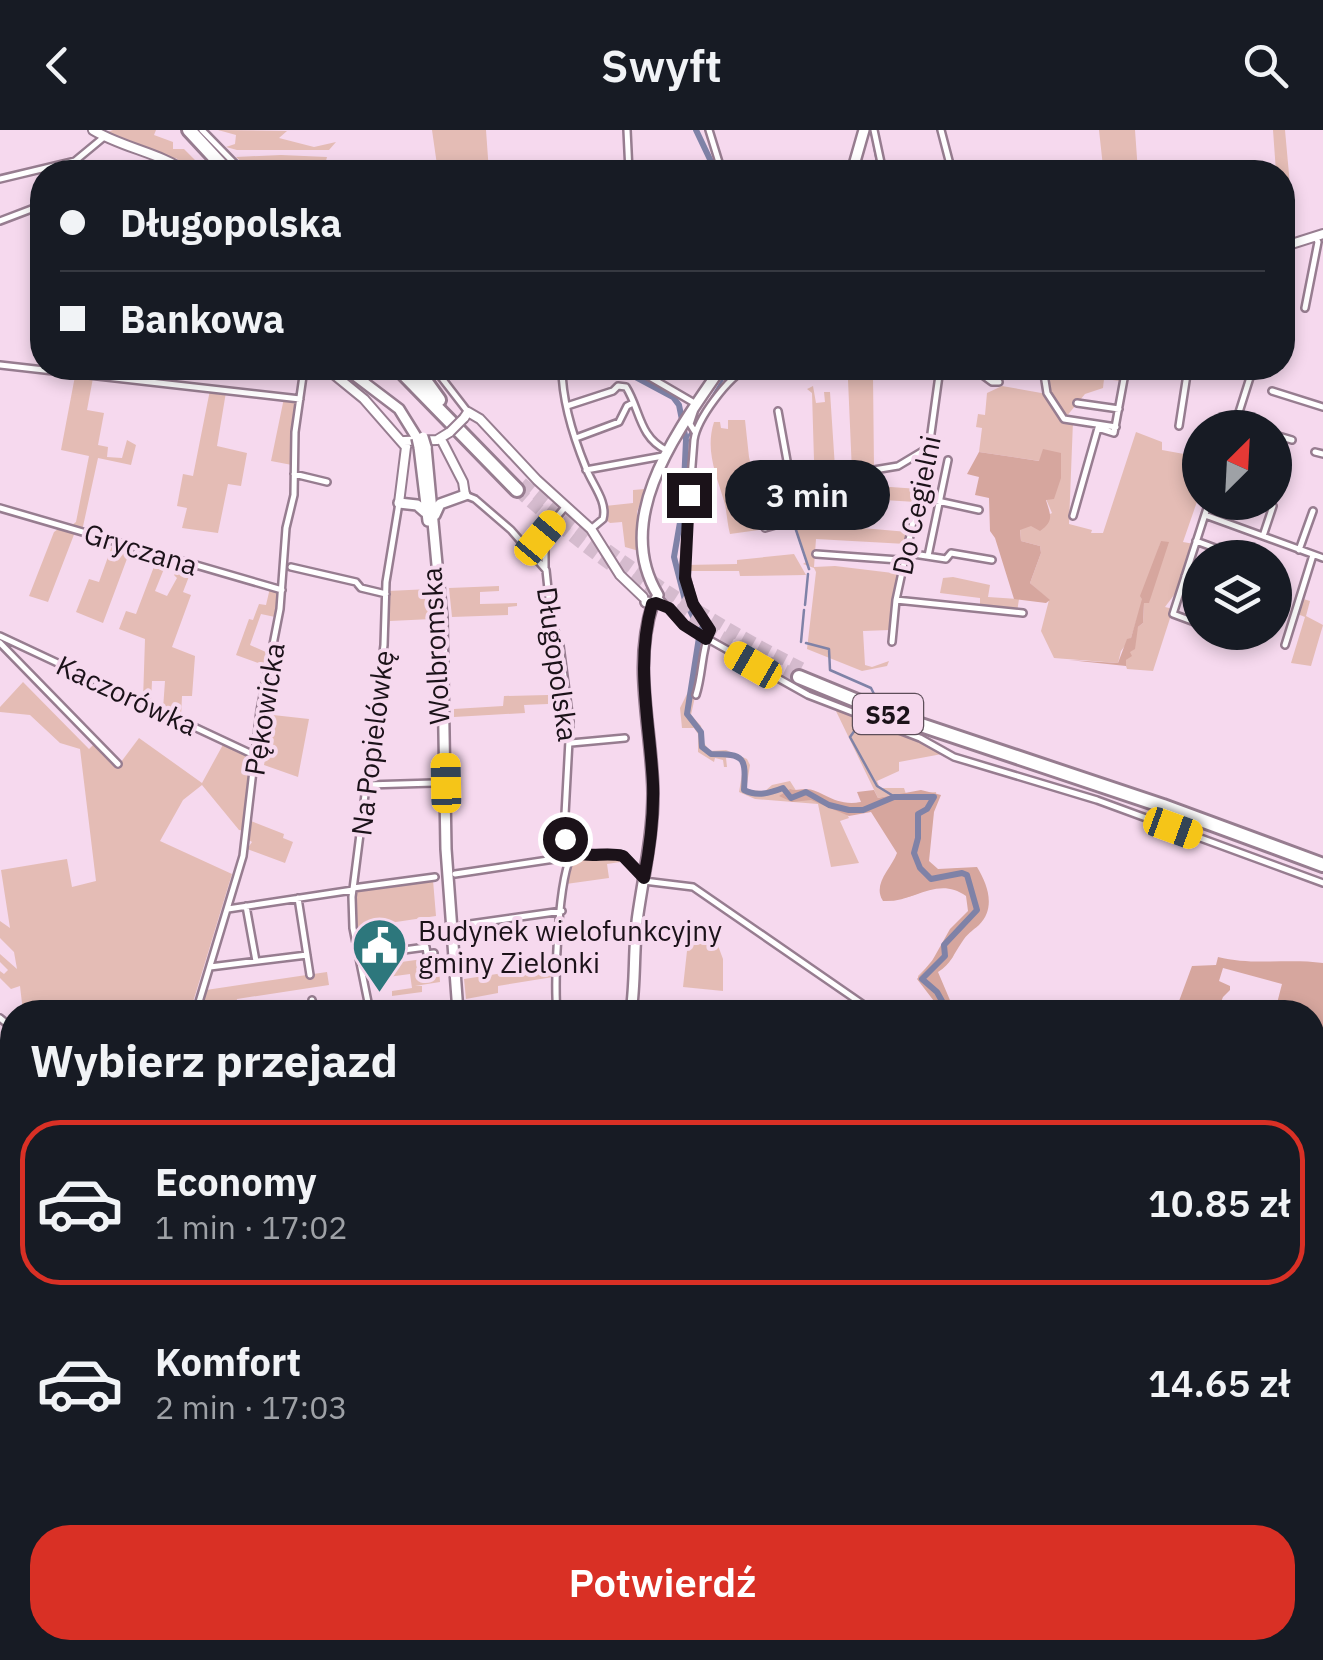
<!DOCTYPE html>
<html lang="pl">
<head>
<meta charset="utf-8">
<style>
  body { margin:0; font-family:"IBM Plex Sans",sans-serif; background:#20242c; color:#f1f3f6; height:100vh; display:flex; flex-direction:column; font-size:38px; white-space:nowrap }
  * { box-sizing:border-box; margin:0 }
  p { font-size:32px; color:#9ea1a6 }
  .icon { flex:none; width:55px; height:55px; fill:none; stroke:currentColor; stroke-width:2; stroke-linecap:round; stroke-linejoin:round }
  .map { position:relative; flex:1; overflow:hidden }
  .sheet { position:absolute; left:0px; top:870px; width:1325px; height:660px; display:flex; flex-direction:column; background:#171b24; border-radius:40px 40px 0 0; box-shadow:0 5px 15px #0003 }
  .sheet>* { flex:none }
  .guide { position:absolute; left:30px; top:30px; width:1265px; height:220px; border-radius:40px; box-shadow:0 5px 15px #0003; display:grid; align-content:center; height:220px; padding:0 30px; background:#171b24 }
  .needle { width:65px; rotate:24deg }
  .controls { position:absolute; left:1182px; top:280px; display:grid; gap:20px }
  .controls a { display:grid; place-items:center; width:110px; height:110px; border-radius:50%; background:#171b24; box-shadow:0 5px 15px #0003; font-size:50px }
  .end { position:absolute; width:45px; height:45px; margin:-22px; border:12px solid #1b1219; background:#fff; box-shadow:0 0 0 5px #fff }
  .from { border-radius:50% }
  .bubble { position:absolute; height:70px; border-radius:35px; background:#171b24; box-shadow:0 5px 15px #0003; font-size:32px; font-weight:600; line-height:70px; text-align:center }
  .car { position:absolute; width:30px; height:60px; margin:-30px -15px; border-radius:12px; box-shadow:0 0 8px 2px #0007; background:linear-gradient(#f5c518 24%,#345 0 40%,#f5c518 0 76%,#345 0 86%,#f5c518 0) }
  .guide b { display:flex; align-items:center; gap:35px; height:95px; font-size:38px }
  .guide b+b { border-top:2px solid #363941 }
  .guide i { width:25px; height:25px; background:#f1f3f6 }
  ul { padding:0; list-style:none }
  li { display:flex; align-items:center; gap:30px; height:165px; margin:0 20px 15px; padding:0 10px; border:5px solid transparent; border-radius:40px }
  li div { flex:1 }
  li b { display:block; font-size:38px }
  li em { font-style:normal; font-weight:600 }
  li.on { border-color:#d93025 }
  li>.icon { width:90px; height:90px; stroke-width:1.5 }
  h2 { padding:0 30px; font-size:45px; line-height:120px }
  .primary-button { display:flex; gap:20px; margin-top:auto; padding:20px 30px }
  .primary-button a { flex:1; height:115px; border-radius:40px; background:#d93025; color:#fff; font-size:40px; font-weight:600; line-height:115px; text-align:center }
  header { display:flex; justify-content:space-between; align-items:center; height:130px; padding:0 30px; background:#171b24; font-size:45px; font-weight:600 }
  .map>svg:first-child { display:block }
  .green { fill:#e4bcb5 }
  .forest { fill:#d6a69e }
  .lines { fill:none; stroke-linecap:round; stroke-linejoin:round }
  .stream { stroke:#7f82a7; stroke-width:2.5 }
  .river { stroke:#7f82a7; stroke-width:6 }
  .motorway-tunnel { stroke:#d5bbce; stroke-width:12; stroke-dasharray:12 6; stroke-linecap:butt }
  .minor-casing { stroke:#977d90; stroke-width:10 }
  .tertiary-casing { stroke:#977d90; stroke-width:12 }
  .secondary-casing { stroke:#977d90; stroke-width:14 }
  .motorway-casing { stroke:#977d90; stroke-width:18 }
  .minor { stroke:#fff; stroke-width:5 }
  .tertiary { stroke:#fff; stroke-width:8 }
  .secondary { stroke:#fff; stroke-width:9 }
  .motorway { stroke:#fff; stroke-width:12 }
  .tram { stroke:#685864; stroke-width:2.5 }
  .rail { stroke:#685864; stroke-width:2.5; stroke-dasharray:12 12; stroke-linecap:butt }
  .tertiary-bridge-casing { stroke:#977d90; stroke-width:12; stroke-linecap:butt }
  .secondary-bridge-casing { stroke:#977d90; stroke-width:14; stroke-linecap:butt }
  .tertiary-bridge { stroke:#fff; stroke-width:8 }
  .secondary-bridge { stroke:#fff; stroke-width:9 }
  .route { stroke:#1b1219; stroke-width:12 }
  .labels { text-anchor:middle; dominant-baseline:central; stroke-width:8; stroke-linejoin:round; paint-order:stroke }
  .shield { fill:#f6d9ee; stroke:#5d4e59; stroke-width:2.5 }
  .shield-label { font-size:25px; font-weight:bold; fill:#1b1219 }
  .street-label { font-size:28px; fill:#1b1219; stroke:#f6d9ee }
  .poi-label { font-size:28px; fill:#1b1219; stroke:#f6d9ee; text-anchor:start }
</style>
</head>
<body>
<header><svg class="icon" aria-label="back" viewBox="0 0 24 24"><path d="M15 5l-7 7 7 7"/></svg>Swyft<svg class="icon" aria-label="search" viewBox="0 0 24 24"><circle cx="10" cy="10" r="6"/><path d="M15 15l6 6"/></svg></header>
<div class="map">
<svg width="1323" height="1530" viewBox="0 0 1323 1530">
  <rect width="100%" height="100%" fill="#f6d9ee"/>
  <path class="green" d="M113,0H156L154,5L173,12V19H184L196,31L183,35L176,28L173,31L105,3Z
    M218,0L287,1L279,8L314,17L336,12L329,20H237L226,17L235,14L236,5Z
    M432,0H486L489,42H438Z
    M1099,0H1135L1138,42H1111L1110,37H1103Z
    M1273,0H1285L1295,111L1283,114L1282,42H1276Z
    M281,25L327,27L323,42H253L236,27Z
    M853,238H862V246H873L874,338L852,342L848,250H853Z
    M1045,238H1120L1123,241L1121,251L1104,249L1103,258L1085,264L1066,287L1050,262Z
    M75,246L93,248L87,280L104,283L98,315L108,317L107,327L122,328L127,310L136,315L131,335L98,328L82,401L71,396L76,392L89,326L61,320Z
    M813,256L816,273L825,272L824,262H830L836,353L815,364L812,263L807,259Z
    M1002,256L1047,264L1062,289L1073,291L1069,394L1092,400L1091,403H1103L1136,302L1162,312V320L1184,324L1200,319V363L1183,412L1194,414L1180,457L1165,477L1173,479L1153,541L1127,539L1125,533L1138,497L1143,493L1144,473L1149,472L1161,411L1131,508L1121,521L1118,533L1054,528L1041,501L1049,470L1030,453L1041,423L1040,416L1021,411L1020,399L1052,383L1046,369H1054L1040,331L979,322L982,298L976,297L978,284L985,285L987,263Z
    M210,260L226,262L217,316L247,323L241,356L228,354L218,403L182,398L187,378L177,376L183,344L193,346Z
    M284,268L295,269L298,273L292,335L271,331Z
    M728,290H745L749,327L765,399L730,404C727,393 727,381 724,371C716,344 705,320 714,292H720L721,298L728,299Z
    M844,352L848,354L919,359L916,372L819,366Z
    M645,359L637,382L639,421L625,417L622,392L610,393L605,389V376L633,373V360Z
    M815,368L816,394L908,402L906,414L816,409L814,437L835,436L901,444L890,500L863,501L865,535L872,537L889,531L887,536L862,541L807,519L816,442L814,438L803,434L806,432L792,391Z
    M61,397L75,402L48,472L29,466L54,402Z
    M113,413L131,418L103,493L76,482L89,449L99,452Z
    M794,424L806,445L740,446L739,441H685V435L737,434V430Z
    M158,426L168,429L155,461L167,466L177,448L174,445L179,432L193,436L183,462L191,465L172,517L195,526L192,566H182L181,588L163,579L165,551H152L151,573L143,570L145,509L119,499L126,481L136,484Z
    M953,447L990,455L988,467L1019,469L1017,482L980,478V468L940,463L943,448Z
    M499,456V461L480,462V474L517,473V476L508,477V485L452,487L449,458Z
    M270,458L279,461L277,497L271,507L275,487L261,484L250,515L268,523L266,536L236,525L249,489L253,490L259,474L266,475Z
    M430,459L432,489L390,491L387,515L388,461Z
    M1300,468L1310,471L1306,486L1323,495L1311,536L1291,533L1305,487L1295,483Z
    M23,552L89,619L95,613L118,636L139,608L202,653L225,611L249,623L253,630L245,701L239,700L202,655L183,670L160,711L232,744L190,882H18H23L20,856L11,859L0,848V841L4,844L8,840L0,832V824L17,839L14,822L0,808V791L10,798L1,740L67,729L72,757L96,751L80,619L60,613L30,585L0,582V577Z
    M693,552L698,553L691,585L701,596L704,613L710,621L726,620L747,629L750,635L746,660L765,661L772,655L790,651L797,662L807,660C849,682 857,672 898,664L878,668L835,579L921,611L942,624L899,632V641L877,651L880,658H904L906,664L936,662L937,672L923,694L918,729L928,743L958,738C972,748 987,763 983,782L958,805L953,827L929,848L946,870L949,882H943L936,866L918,850V846C939,826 953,800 973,777L968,757L958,748C938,749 927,762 908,767C900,770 889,768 881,768C880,744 895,731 913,719L917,699L914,692L906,696L890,673L859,683L846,682L849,688L840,691L859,733L831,737L818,674L755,669L739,662L744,633L736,628H726L727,637H724L723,630L715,628L714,632L698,622V604L694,598H682L680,578Z
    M548,565V574L524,575L525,583L454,587V579L503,576L504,566Z
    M273,585L309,589L298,647L264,635Z
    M251,691L284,704L283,708L293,712L285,733L247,719L252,712L249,710Z
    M613,725L627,731L607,734L609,748L566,754L571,729Z
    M433,750L436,786L356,798V761Z
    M689,803L717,813L723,829V861L683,857Z
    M438,827L440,852L415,856H422V862L392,866V861L412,858L410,844L366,850L364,837Z
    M550,836L553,847L498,856V863L466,869L464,849Z
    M327,842L329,855L237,869L236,875L200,879L206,860Z"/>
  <path class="forest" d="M1043,319L1061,323V348L1054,369L1046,370C1050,384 1055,391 1040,401L1031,396L1020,400L1021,411L1040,416L1041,423L1030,453L1050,470L1046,473L1014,469L995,408L990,401L989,368L975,365L979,347L967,344L979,322L1039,331Z
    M1161,411L1169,412L1149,473H1144L1143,493L1138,497L1135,519L1130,522L1132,526L1126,530V536L1069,530L1118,533L1127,509L1131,508L1142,469L1140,466Z
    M790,659C795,661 800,659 805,659C823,659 833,677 861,672L857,662L874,660L878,668L921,660L941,665L934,682L929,731L938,739L977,737C988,755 996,778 979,795C972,801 967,804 962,812C953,825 951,834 938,842L955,882H936L937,875L917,849L932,831L950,799L968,781L966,766C937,745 914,773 883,771C872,754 891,739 897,723L871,682L849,686L811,670L792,672L779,666Z
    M1218,827C1253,836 1287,828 1323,833V954L1313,976L1312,882H1292L1276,877L1282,854L1223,838L1219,851L1230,856V860L1223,867L1217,882H1175L1192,836L1216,835Z"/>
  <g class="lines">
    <path class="stream" d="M871,0L879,42
      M706,277L726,244L734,238
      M686,310L702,284
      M777,341L787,381L792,388
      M794,394L809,439
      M805,475L808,444
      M801,512L804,480
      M806,513L829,519L830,540L871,558L874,564
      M863,589L850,607L877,656L895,667
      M1312,1100L1323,1095
      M1312,1184L1323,1188
      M0,1349H12
      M1312,1470L1323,1463
      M1260,1518L1266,1525L1279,1528L1290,1518
      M1029,1530L1040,1518"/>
    <path class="river" d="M696,0L716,42
      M629,238L630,244L673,267L679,275L686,310L683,375L674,427L685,470L700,501L687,584L701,602L702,617L711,624C745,624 746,627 744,660C757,667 770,663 783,658L791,668L806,662L829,675L849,680H863L894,667H934L927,679L918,684V708L914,723L920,738L931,749L962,743L967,745L977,780L944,815L945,826L922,849L937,862L948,882"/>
    <path class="motorway-tunnel" d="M522,353C612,428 698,486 803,539
      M517,360C602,435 696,498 799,547"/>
    <defs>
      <path id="minor" d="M202,0L243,42
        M627,0L629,42
        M709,0L722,42
        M874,0L883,42
        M941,0L952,42
        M0,49L75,31L104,7
        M0,91L42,75
        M1305,178L1318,112L1315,106
        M0,235L300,269
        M434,238L468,282
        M562,238C562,272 573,306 586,338C592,354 608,372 603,389L591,399
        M973,238L992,252H999
        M1043,238L1047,263L1064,289L1116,297
        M641,242L696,274
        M1272,261L1323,277
        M1077,273L1119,279
        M567,276L613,261L618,256L626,257C640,279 639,307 666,320
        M778,281L797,386
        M694,282L690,294L695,302
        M1179,296L1188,238
        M1234,298L1253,238
        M1275,305L1292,310
        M576,308L619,292L627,276L633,273
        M1315,322L1323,324
        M586,340L663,326
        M294,344L327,352
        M465,365L475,369L511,400L546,440L551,488L560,516L570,592L564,703L573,723
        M919,367L979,380
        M0,378L282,460
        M1205,385L1323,428
        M1073,386L1098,298L1114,303L1126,238
        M765,398L793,390L818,363L856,343L898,336L928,318
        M1263,406L1273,376
        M540,408L545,415V437
        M1196,411L1242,428
        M530,419L566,376
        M1299,420L1313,381
        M907,423L946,429L951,423L992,430
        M816,424L899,430
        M928,426L948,330
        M291,437L356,452L361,458L386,464
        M1185,446L1200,452
        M1181,461L1200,467
        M658,467L683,495L808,565L920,608L954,627L1097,670L1323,753
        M896,470L1023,483
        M1200,494L1173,484L1209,372
        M1229,502L1245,507
        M0,506L254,625
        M892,512L896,470L929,318L940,238
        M0,513L118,634
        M1285,515L1313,425
        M696,565C703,543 701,523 710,500L693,474L684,438L694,310C697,289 728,247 748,238
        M571,613L625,608
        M367,655L434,653
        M573,723L620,724L644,748
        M455,744L568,727
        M644,751L693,757L874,882
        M353,758L435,747
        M298,768L310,845
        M246,776L256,831
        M228,779L353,760
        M463,795L562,781
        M359,826L426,817L427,824L434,823
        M210,837L307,825
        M312,870L315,882
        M262,876L263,882
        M211,880L212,882
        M196,882L243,726L260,581L280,479L286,398L294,365L295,302L303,246L309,238
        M370,882L353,798L352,767L384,515L386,452L399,373
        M557,882C554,854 558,744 573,723
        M0,888L12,898
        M1312,1028H1323
        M1312,1095L1323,1092
        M1312,1188L1315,1189
        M0,1240L12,1239
        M0,1270L1,1308H12
        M1312,1350L1323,1345
        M0,1381L12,1379
        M0,1450L12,1449
        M1312,1465L1323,1452
        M0,1511L12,1510
        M365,1518L383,1519L398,1526L399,1530
        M698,1518L701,1530
        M916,1518L935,1530
        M268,1521L305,1528
        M989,1523L999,1530
        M371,1530L373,1520
        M474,1530L476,1520
        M909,1530L915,1518
        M984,1530L994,1518
        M1104,1530L1149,1528L1186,1518"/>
      <path id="tertiary" d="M93,0C123,18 161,23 186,42
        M1282,117L1323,104
        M326,238L364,269L406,317
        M464,288L468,282L480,289L537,350L591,399L620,445L643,467
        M404,311L437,310L450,302
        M443,313L463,352L465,365
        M399,373L406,317
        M0,964L7,1116L12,1156
        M1312,981L1323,962
        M50,1518L51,1530
        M513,1518L580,1530
        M216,1530L218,1518
        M618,1530L621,1518
        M1232,1530L1235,1518"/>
      <path id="secondary" d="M852,42L864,0
        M345,238L399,279L417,308
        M419,317L428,391
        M426,317L442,488L446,719L458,882
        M399,373L417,375L425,382
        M435,385L440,374L465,365
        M646,472L654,473L658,465C611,388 679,299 721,238
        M631,882C636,850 633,817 638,784C644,743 653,704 653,663C652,598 632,537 653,473
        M488,1518V1530
        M494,1518L495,1530"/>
      <path id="motorway" d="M189,0L228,42
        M398,238L517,360
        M416,238L439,270
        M799,547L894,586L1163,676L1323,735"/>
    </defs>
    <use href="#minor" class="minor-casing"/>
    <use href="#tertiary" class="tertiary-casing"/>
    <use href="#secondary" class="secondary-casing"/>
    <use href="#motorway" class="motorway-casing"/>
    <use href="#minor" class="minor"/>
    <use href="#tertiary" class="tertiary"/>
    <use href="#secondary" class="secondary"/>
    <use href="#motorway" class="motorway"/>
    <path class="tram" d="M524,1530H546"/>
    <path class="rail" d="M0,1354L12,1353
      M949,1518L966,1530"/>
    <defs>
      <path id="tertiary-bridge" d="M450,302L464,288"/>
      <path id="secondary-bridge" d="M423,307L426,317
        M417,308L419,317"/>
    </defs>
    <use href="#tertiary-bridge" class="tertiary-bridge-casing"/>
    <use href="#secondary-bridge" class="secondary-bridge-casing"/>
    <use href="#tertiary-bridge" class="tertiary-bridge"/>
    <use href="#secondary-bridge" class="secondary-bridge"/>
  </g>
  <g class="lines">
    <path class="route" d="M565,709C576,735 600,720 623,726L644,748C650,718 654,686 653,654C650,593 635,536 652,474L656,473L669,478L684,495L706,509L710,500L693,474L685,448L689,365"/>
  </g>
  <defs>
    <symbol id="civic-pin" viewBox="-11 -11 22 30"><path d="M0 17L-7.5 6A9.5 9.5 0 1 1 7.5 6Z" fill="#2d777c" stroke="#f6d9ee"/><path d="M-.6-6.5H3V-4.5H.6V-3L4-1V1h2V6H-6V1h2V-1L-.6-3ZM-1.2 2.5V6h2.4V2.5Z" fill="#fff"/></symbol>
  </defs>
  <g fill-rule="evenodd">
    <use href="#civic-pin" x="348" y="784" width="63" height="86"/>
  </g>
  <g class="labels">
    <rect class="shield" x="853" y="564" width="70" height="40" rx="8"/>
    <g class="shield-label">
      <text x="888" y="584">S52</text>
    </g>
    <g class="street-label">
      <text transform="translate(916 375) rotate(-78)">Do Cegielni</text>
      <text transform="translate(141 419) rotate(17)">Gryczana</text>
      <text transform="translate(435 516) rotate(-93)">Wolbromska</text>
      <text transform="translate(558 534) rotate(82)">Długopolska</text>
      <text transform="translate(127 565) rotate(25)">Kaczorówka</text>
      <text transform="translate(264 579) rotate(-81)">Pękowicka</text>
      <text transform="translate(372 613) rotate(-83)">Na Popielówkę</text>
    </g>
    <g class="poi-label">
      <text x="418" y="800">Budynek wielofunkcyjny<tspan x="418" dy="32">gminy Zielonki</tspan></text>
    </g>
  </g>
</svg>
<div class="controls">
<a><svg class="needle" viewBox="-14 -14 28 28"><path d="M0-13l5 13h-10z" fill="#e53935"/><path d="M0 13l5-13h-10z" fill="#9ea1a6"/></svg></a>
<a><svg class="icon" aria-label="layers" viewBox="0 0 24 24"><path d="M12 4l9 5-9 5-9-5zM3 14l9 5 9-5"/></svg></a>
</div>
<i class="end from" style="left:565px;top:709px"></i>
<i class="end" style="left:689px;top:365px"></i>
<div class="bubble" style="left:725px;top:330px;width:165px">3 min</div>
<i class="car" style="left:540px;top:408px;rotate:40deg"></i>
<i class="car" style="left:753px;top:535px;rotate:300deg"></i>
<i class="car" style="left:446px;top:653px;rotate:359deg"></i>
<i class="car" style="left:1173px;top:698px;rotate:110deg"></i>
<div class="guide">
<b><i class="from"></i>Długopolska</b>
<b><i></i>Bankowa</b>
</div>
<section class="sheet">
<h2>Wybierz przejazd</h2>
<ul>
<li class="on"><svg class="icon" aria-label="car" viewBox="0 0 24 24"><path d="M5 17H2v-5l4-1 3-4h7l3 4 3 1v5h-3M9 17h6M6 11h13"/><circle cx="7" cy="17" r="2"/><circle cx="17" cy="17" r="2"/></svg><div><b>Economy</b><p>1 min · 17:02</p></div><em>10.85 zł</em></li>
<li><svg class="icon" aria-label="car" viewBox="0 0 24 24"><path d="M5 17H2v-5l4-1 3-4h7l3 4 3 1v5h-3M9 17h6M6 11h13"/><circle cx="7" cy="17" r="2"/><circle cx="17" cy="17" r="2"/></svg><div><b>Komfort</b><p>2 min · 17:03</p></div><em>14.65 zł</em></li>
</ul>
<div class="primary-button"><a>Potwierdź</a></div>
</section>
</div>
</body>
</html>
